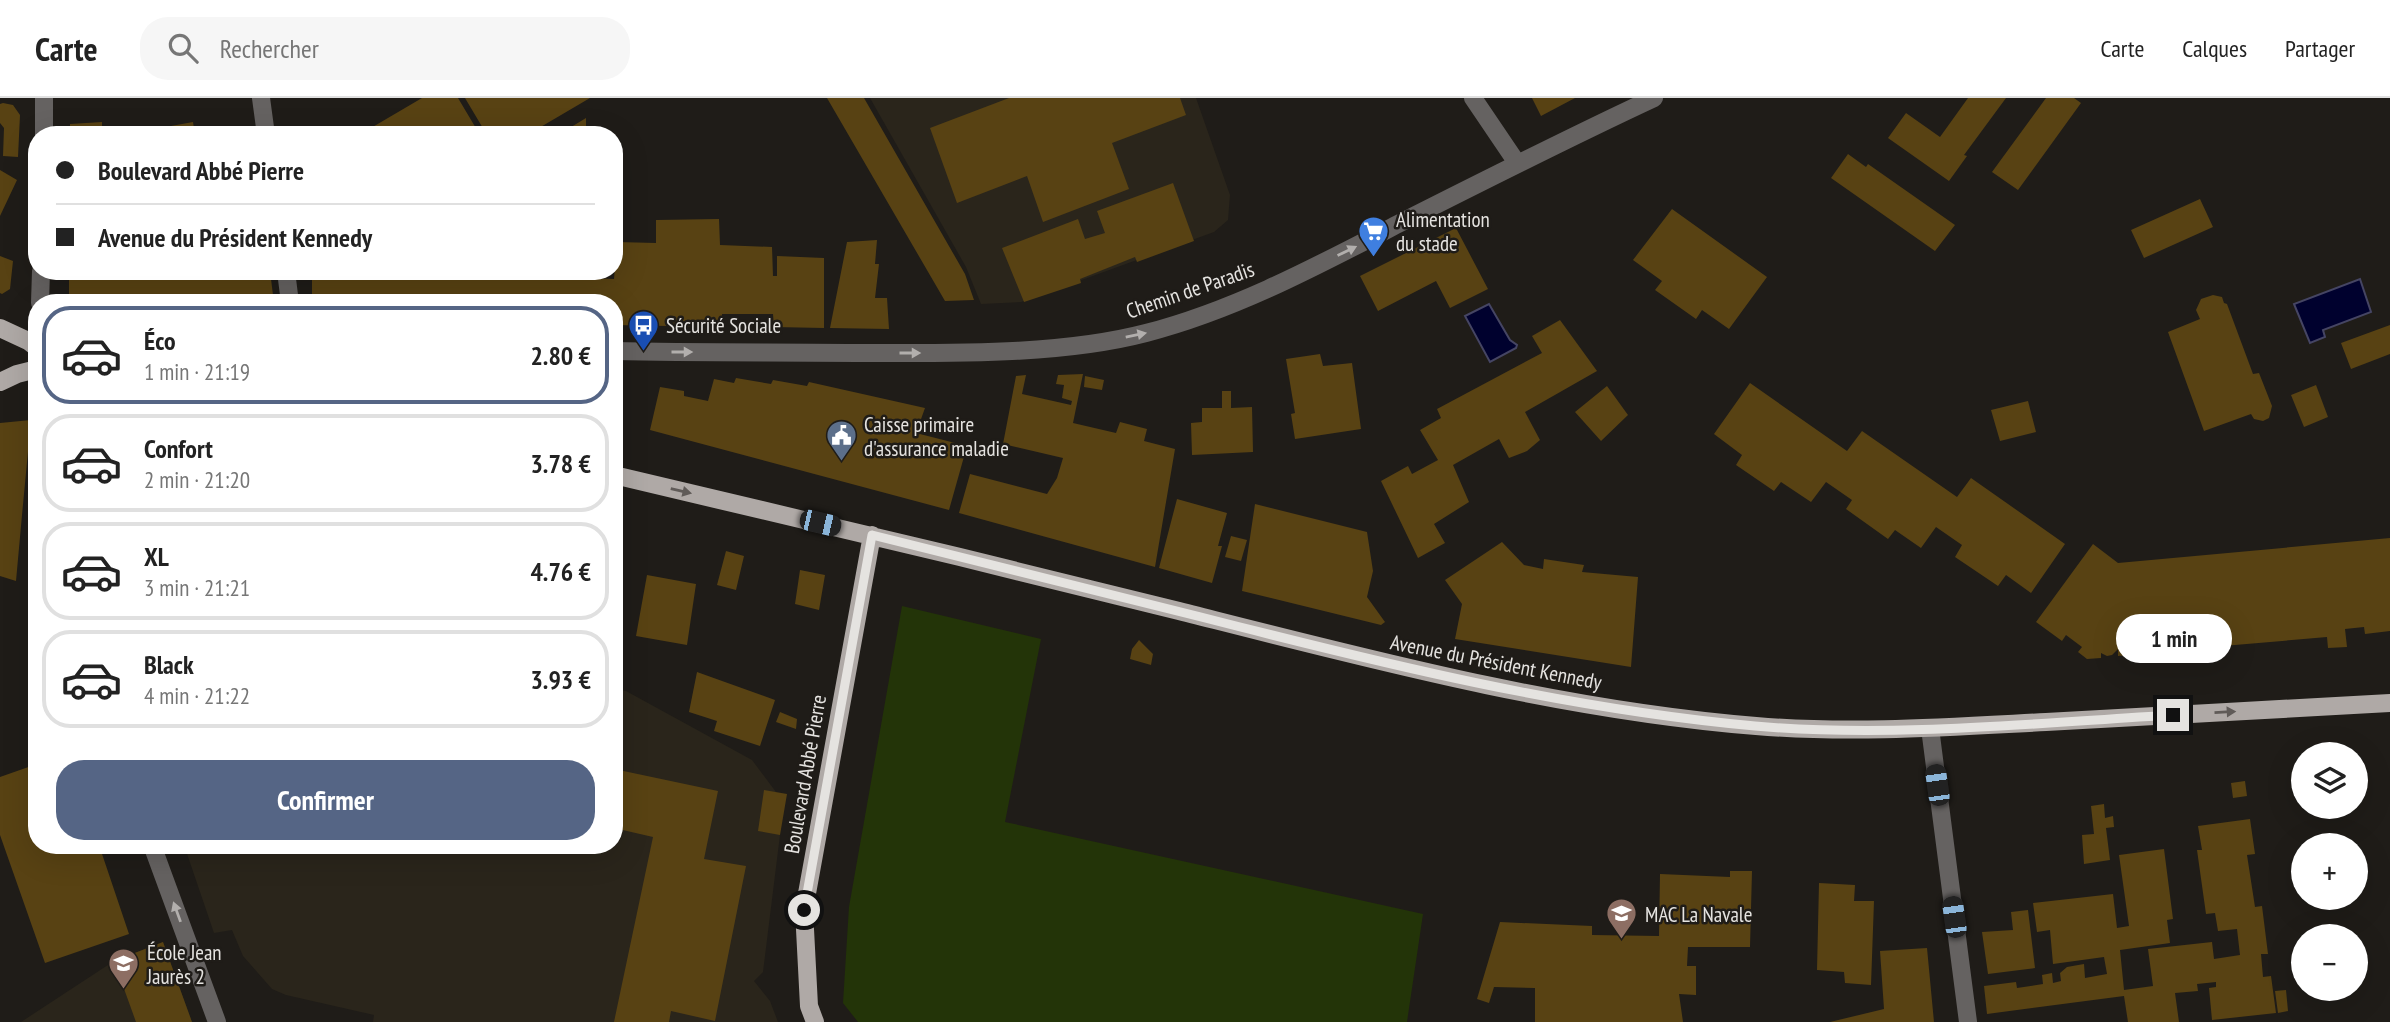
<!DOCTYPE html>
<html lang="fr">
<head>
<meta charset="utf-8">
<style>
  body { margin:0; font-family:"PT Sans Narrow",sans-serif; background:#f6f6f6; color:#222; height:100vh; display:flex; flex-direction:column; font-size:26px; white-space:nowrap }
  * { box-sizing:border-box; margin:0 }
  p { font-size:23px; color:#767676 }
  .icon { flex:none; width:38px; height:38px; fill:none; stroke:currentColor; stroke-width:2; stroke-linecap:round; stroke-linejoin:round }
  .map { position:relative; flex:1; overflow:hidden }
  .drawer { position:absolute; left:28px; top:196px; width:595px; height:560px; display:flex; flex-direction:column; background:#fff; border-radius:28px; box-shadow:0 7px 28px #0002 }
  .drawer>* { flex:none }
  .banner { position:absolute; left:28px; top:28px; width:595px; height:154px; border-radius:28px; box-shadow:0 7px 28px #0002; display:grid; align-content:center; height:154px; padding:0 28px; background:#fff }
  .controls { position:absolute; left:2291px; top:644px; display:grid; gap:14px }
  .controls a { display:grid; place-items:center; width:77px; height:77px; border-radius:50%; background:#fff; box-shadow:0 7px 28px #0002; font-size:35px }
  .end { position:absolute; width:32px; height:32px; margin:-16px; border:9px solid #e5e3e0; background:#111; box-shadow:0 0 0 4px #111 }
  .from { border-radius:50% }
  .bubble { position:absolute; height:49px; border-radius:24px; background:#fff; box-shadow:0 7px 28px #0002; font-size:23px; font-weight:700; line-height:49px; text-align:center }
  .car { position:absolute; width:21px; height:42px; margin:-21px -10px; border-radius:9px; box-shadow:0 0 5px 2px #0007; background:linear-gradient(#222 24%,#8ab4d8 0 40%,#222 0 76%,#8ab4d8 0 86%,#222 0) }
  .banner b { display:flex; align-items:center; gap:24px; height:66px; font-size:26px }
  .banner b+b { border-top:2px solid #e0e0e0 }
  .banner i { width:18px; height:18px; background:#222 }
  ul { padding:12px 0 0; list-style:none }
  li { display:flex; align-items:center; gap:21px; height:98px; margin:0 14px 10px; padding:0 14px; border:4px solid #e0e0e0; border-radius:28px }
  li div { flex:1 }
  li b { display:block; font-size:26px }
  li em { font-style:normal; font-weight:700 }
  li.active { border-color:#556585 }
  li>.icon { width:63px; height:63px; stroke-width:1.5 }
  .button { display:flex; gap:14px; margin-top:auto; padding:14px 28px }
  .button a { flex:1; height:80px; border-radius:28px; background:#556585; color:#fff; font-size:28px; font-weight:700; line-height:80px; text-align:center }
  header { display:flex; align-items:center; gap:42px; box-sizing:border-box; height:98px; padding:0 35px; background:#fff; border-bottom:2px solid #e0e0e0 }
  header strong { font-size:33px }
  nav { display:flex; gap:38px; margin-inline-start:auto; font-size:24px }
  .search { width:490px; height:63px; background:#f6f6f6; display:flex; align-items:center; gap:18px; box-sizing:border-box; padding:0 24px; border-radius:28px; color:#767676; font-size:26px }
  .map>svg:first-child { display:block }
  .built { fill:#2a251b }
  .green { fill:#233408 }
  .water { fill:#00012e; stroke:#454563; stroke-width:2 }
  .building { fill:#584213 }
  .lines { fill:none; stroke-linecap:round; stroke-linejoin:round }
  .minor { stroke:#656261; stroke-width:18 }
  .major { stroke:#afa9a6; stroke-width:18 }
  .oneway { fill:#b2afad }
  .oneway2 { fill:#605b58 }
  .route { stroke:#e5e3e0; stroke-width:9 }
  .labels { text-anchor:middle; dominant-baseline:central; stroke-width:5; stroke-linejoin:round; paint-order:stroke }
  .poi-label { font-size:21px; fill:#e5e3e0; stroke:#1f1c18; text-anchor:start }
  .street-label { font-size:21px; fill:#e5e3e0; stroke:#1f1c18 }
</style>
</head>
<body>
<header>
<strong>Carte</strong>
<div class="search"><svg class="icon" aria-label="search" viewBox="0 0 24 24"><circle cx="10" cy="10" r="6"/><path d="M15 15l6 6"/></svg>Rechercher</div>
<nav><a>Carte</a><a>Calques</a><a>Partager</a></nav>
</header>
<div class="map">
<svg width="2390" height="924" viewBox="0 0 2390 924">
  <rect width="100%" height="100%" fill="#1f1c18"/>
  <path class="built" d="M870,0H1196L1230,97L1228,122L1214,134L1021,204L981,206L966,169Z
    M614,591L626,593L752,662L776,694L780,737L763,874L754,883L770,903L778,924H373L374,917L286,897L272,891L243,858L232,832L214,835L184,747H614Z
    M163,844L192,924H21L114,863Z"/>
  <path class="green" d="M902,508L1041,541L1005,724L1423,816L1407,924H858L843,905L849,809Z"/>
  <path class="water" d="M2360,181L2371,214L2323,232L2325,239L2310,245L2294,206Z
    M1489,206L1510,242L1517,247L1516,250L1490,264L1465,218Z"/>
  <path class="building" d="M422,0H458L480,37H359Z
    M465,0H590L527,37H487Z
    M827,0H864L965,176L974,202L945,203Z
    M1009,0H1180L1186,17L1112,45L1129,91L1043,124L1027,78L957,105L930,30Z
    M1532,0H1575L1541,18Z
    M1968,0H2006L1964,57L1967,58L1949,83L1888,40L1906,15L1940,39Z
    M2046,0H2074L2081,5L2018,92L1992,74Z
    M3,5L13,7L20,17L18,59L3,58L4,30L0,25V6Z
    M586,20V37H558Z
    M102,24V37H70V26Z
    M193,24L195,37H149V32Z
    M1848,56L1866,69L1868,66L1955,127L1935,153L1831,80Z
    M0,72L17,82L0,118Z
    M1173,85L1194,143L1137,164L1135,159L1080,181L1081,185L1024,204L1002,150L1078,121L1085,141L1105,135L1097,113Z
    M2200,101L2213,129L2144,160L2131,132Z
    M1672,111L1767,179L1729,231L1702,212L1696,221L1655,192L1662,183L1633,162Z
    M719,121L720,147L772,149L773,178H777V158L824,160V230L774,229L773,216H722V229L614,227V205H312V173H534V179L542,180L565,179V173H588L587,180L614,181L617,144L656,145V122Z
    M1456,130L1488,191L1450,210L1436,183L1378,213L1360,178Z
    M877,142L875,166H879L875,200H887L889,231L830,230L847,144Z
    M0,158L13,163L10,191L2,196L0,195Z
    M69,173H124V175L208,173L209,178L236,173H270L274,205H69Z
    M2213,197L2222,199L2224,205L2227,206L2253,276L2259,275L2272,308L2269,320L2263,323L2254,321L2251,316L2204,333L2168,234L2200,221L2196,212L2201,201Z
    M1560,222L1597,273L1525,314L1540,342L1527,353L1509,360L1499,341L1453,367L1469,404L1434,426L1445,445L1418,460L1381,383L1408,368L1412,376L1438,362L1420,332L1441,320L1437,311L1542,255L1532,238Z
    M2390,227V256L2351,271L2341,245Z
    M1320,256L1323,268L1352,265L1361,331L1295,341L1291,316L1295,315L1286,261Z
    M1083,276L1073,325L1116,335L1120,324L1147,331L1144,343L1175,351L1155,469L959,415L970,376L1047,396L1057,380L1063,360L1003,346L1016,278L1026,277L1022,296L1071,307L1072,303L1062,300L1064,287L1056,286L1058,277Z
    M1085,278L1104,282L1102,292L1084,289Z
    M736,280L771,286L773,282L807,288L809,284L925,310L916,335L967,348L949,412L650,332L660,289L684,293V298L708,303L714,281L734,285Z
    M1750,285L1847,353L1862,333L1957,399L1971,380L2065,446L2031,495L2006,477L1998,488L1955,459L1962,447L1936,429L1921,450L1895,432L1888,441L1846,411L1852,402L1826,384L1811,404L1781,384L1774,393L1736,367L1742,357L1714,336Z
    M2316,287L2328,319L2304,329L2291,297Z
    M1607,288L1628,317L1601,343L1575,314Z
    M1222,293H1231V310L1252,309L1253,354L1192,357L1191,325L1202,324V310H1222Z
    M2028,303L2036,334L2000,343L1991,312Z
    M31,322L22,417L16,483L0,478V325Z
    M1177,401L1227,415L1218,448H1222L1212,485L1159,470Z
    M1255,406L1367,434L1373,473L1367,499L1385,524L1381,527L1242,493Z
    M1231,438L1247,442L1241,463L1225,459Z
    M2390,440V533L2365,536L2364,529L2345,531L2347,549L2328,550L2327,539L2223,548L2224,558L2205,560L2204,550L2118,558V551L2112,557L2107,558L2101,555V560L2087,561L2078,554L2082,549L2066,537L2062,543L2036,524L2093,446L2118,465Z
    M1502,444L1524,467L1543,471L1544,461L1584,467L1582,474L1638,479L1631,569L1455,541L1462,506L1445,482Z
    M726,453L744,458L736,492L717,487Z
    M800,472L825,477L819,512L795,506Z
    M647,477L696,486L687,547L636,538Z
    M1139,542L1153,556L1151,567L1130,561L1132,551Z
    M697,574L775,602L760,648L714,633L717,623L689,614Z
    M780,614L797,621L796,631L776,624Z
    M37,666V747H99L129,836L45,865L0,737V679Z
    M614,671L718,693L704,761L746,768L715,923L671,913L669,924H614L653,739L614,730Z
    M2245,683L2247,698L2233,700L2231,685Z
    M764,692L787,696L780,737L758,733Z
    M2104,706L2105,720L2113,718L2114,729L2106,730L2110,762L2084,766L2082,737L2094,736L2091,708Z
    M2250,721L2255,756L2247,757L2255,809L2262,808L2268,856H2261L2263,879L2271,878L2276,915L2212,922L2209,890L2216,889V884L2197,886L2198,893L2175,895L2179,924H2128L2124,898L1987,916L1984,888L2016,884L2017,890L2043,886L2042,877L2052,875L2053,885L2061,883L2060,875L2067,869L2084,866L2085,880L2107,876L2104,859L2053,866L2050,832L2037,834L2033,805L2113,796L2117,830L2129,828L2119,757L2164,751L2173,821L2167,822L2170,845L2120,852L2124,892L2153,888L2148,851L2212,844L2214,861L2240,857L2237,831L2218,833L2215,815L2206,816L2197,752H2202L2198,728Z
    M1730,773H1752L1750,849H1688L1687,868H1696V897L1679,896L1683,924H1535V890L1494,889L1489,905L1477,901L1500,824L1592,828V837L1659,838L1660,776L1730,779Z
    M1819,785L1855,787L1854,803H1874L1871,887L1845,885L1844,874L1817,872Z
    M2028,812L2035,870L1988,876L1982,834L2013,832L2011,814Z
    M163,844L192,924H136L114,863Z
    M1927,850L1934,924H1830L1884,911L1880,853Z
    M2286,892L2288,913L2278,915L2275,893Z"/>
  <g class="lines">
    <path class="minor" d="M261,0L266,37
      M1473,0L1517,65
      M44,37V0
      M286,173L290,205
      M40,205L41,173
      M614,253C698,255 783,254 867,255C955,255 1062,257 1146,235C1235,212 1317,168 1398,126C1483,83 1568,40 1654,0
      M1930,630L1968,924
      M152,747L217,924"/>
    <path class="major" d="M0,230L28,243L37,250
      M0,284L17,276L37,271
      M614,377C803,421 991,466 1179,513C1369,561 1559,612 1756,628C1852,636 1950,629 2046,624C2161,618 2275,611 2390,605
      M815,924L809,908L804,812L872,437"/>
  </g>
  <defs><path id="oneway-solid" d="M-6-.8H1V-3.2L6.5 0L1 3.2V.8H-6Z" transform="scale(1.75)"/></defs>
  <g class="oneway">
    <use href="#oneway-solid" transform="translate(1347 153) rotate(-26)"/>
    <use href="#oneway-solid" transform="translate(1136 237) rotate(-12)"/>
    <use href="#oneway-solid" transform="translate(682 254)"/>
    <use href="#oneway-solid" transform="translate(910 255)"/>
    <use href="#oneway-solid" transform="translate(177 814) rotate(-110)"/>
  </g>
  <g class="oneway2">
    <use href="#oneway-solid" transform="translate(681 393) rotate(13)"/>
    <use href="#oneway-solid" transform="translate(2225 614) rotate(-3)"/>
  </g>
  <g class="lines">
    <path class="route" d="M804,812L872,437C981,464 1091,491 1201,519C1384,566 1567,611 1755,628C1891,640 2036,625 2173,617"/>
  </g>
  <defs>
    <symbol id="supermarket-pin" viewBox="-11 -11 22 30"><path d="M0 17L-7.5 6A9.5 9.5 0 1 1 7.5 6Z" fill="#3f7fe0" stroke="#1f1c18"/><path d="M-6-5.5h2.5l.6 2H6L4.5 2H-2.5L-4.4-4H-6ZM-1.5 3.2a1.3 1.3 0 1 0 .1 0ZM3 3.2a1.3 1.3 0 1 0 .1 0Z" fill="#fff"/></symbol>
    <symbol id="bus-pin" viewBox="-11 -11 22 30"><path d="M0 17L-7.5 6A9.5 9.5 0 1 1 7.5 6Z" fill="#1a4fb4" stroke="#1f1c18"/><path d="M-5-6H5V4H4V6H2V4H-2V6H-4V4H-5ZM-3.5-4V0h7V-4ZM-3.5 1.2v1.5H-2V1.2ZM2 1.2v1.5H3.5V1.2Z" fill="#fff"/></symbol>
    <symbol id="civic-pin" viewBox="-11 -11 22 30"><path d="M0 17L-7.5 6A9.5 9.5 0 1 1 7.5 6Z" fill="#5c6f8a" stroke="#1f1c18"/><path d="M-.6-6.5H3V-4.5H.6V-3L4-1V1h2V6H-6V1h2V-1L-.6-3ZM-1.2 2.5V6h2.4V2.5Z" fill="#fff"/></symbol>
    <symbol id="school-pin" viewBox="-11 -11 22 30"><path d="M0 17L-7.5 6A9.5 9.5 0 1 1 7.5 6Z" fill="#8d6e63" stroke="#1f1c18"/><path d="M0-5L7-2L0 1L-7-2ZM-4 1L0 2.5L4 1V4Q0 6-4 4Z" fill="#fff"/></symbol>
  </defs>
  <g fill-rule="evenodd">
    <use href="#supermarket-pin" x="1356" y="116" width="35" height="47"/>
    <use href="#bus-pin" x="626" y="210" width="35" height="47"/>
    <use href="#civic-pin" x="824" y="320" width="35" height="47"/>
    <use href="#school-pin" x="1604" y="798" width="35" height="47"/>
    <use href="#school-pin" x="106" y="848" width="35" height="47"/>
  </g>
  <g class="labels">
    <g class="poi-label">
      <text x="1396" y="121">Alimentation<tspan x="1396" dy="24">du stade</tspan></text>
      <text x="666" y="227">Sécurité Sociale</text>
      <text x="864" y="326">Caisse primaire<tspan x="864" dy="24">d'assurance maladie</tspan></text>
      <text x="1645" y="816">MAC La Navale</text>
      <text x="147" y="854">École Jean<tspan x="147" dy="24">Jaurès 2</tspan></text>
    </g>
    <g class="street-label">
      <text transform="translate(1190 192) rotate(-19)">Chemin de Paradis</text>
      <text transform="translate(1496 564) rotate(11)">Avenue du Président Kennedy</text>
      <text transform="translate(805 676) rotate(-80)">Boulevard Abbé Pierre</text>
    </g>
  </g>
</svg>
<div class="controls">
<a><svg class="icon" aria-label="layers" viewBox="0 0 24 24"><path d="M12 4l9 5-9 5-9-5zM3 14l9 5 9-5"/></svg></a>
<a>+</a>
<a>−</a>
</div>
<i class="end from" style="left:804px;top:812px"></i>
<i class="end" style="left:2173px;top:617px"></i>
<div class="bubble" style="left:2116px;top:516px;width:116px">1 min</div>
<i class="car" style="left:820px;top:425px;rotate:103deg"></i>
<i class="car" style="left:1937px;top:687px;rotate:352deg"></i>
<i class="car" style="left:1954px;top:819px;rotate:352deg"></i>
<div class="banner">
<b><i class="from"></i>Boulevard Abbé Pierre</b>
<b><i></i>Avenue du Président Kennedy</b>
</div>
<section class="drawer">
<ul>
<li class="active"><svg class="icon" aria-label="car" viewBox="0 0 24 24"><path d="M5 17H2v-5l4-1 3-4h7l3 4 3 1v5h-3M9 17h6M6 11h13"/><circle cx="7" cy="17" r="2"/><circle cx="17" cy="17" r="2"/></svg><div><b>Éco</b><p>1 min · 21:19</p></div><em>2.80 €</em></li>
<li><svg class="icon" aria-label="car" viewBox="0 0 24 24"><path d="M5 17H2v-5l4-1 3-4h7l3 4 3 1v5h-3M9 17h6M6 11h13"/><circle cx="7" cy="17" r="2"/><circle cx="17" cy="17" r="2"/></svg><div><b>Confort</b><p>2 min · 21:20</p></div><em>3.78 €</em></li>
<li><svg class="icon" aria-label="car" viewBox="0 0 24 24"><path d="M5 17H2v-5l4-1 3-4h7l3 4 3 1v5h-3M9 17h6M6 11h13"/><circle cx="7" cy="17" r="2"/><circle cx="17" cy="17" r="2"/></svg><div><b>XL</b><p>3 min · 21:21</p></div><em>4.76 €</em></li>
<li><svg class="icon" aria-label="car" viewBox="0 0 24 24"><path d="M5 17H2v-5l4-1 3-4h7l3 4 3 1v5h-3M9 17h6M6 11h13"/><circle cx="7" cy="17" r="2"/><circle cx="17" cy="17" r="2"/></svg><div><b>Black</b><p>4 min · 21:22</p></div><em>3.93 €</em></li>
</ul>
<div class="button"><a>Confirmer</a></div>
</section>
</div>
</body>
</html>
